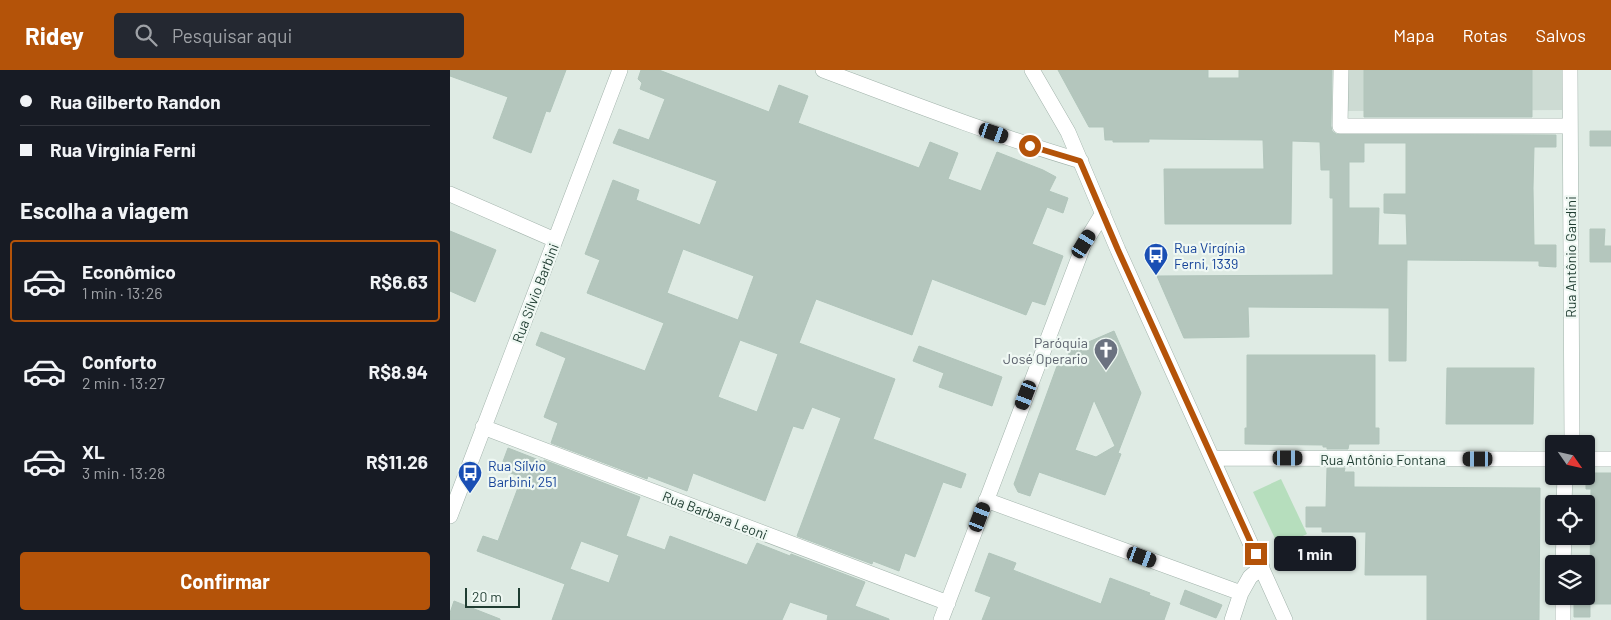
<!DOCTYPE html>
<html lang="pt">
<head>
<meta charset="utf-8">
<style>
  body { margin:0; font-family:Barlow,sans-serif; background:#242831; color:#f1f3f6; height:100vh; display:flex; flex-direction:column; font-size:19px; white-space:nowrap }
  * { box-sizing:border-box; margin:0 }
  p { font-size:16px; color:#9ea1a6 }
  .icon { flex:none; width:28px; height:28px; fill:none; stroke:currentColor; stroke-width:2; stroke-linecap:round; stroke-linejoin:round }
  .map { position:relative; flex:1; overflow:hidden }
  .side { display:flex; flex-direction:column; background:#171b24; width:450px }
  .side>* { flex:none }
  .hud { display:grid; align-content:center; height:110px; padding:0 20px; background:#171b24 }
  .needle { width:32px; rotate:124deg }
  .tools { position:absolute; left:1095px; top:365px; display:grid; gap:10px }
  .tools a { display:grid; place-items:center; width:50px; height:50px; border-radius:5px; background:#171b24; box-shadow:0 1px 4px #0004; font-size:25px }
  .scale { position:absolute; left:15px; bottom:12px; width:55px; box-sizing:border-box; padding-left:5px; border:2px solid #1f3c31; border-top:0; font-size:14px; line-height:18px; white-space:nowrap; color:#1f3c31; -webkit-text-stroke:4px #eff8f3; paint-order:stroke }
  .end { position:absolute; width:22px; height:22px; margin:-11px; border:6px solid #b45309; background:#fff; box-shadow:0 0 0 2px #fff }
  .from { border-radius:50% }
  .bubble { position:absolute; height:35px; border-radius:5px; background:#171b24; box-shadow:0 1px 4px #0004; font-size:16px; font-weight:700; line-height:35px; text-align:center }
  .car { position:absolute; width:15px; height:30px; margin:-15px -8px; border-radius:6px; box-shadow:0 0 4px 1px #0007; background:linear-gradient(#222 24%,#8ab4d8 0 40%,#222 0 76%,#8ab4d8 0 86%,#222 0) }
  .hud b { display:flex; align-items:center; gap:18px; height:48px; font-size:19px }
  .hud b+b { border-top:1px solid #363941 }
  .hud i { width:12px; height:12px; background:#f1f3f6 }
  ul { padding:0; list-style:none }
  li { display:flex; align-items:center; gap:15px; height:82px; margin:0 10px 8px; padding:0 10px; border:2px solid transparent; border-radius:5px }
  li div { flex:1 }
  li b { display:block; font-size:19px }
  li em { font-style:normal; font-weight:700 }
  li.active { border-color:#b45309 }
  li>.icon { width:45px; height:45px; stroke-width:1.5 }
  h2 { padding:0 20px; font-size:22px; line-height:60px }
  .cta { display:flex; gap:10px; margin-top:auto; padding:10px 20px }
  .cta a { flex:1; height:58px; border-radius:5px; background:#b45309; color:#fff; font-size:20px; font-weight:700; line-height:58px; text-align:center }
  header { display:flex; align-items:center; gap:30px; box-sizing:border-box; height:70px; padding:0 25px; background:#b45309; color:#fff }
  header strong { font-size:24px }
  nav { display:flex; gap:28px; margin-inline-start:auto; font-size:18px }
  .search { width:350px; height:45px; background:#242831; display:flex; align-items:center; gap:12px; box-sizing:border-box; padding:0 18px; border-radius:5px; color:#9ea1a6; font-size:19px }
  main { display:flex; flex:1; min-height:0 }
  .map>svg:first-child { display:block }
  .built { fill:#cddbd3 }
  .green { fill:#b6debd }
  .building { fill:#b4c6bd; stroke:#b1c5bb; fill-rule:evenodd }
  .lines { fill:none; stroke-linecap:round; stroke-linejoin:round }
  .minor-casing { stroke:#a2b3ab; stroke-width:16 }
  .minor { stroke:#fff; stroke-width:15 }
  .route { stroke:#b45309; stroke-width:6 }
  .labels { text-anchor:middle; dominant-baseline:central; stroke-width:4.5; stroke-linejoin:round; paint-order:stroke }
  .transit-label { font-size:14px; fill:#164399; stroke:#eff8f3; text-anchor:start }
  .street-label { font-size:14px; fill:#1f3c31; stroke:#eff8f3 }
  .worship-label { font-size:14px; fill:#5b616d; stroke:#eff8f3; text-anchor:end }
</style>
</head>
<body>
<header>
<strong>Ridey</strong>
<div class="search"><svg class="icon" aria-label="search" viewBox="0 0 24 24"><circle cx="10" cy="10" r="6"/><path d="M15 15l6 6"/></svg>Pesquisar aqui</div>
<nav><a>Mapa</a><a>Rotas</a><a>Salvos</a></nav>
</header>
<main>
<section class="side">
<div class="hud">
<b><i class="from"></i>Rua Gilberto Randon</b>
<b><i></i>Rua Virginía Ferni</b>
</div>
<h2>Escolha a viagem</h2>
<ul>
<li class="active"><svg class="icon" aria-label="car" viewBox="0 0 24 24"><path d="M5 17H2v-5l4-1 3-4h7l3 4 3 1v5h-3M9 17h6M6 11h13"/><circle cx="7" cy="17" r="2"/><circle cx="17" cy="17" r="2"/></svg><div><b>Econômico</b><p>1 min · 13:26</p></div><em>R$6.63</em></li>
<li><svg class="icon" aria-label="car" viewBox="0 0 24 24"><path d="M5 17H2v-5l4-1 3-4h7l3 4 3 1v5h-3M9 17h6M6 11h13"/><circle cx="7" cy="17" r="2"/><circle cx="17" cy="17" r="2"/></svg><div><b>Conforto</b><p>2 min · 13:27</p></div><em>R$8.94</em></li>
<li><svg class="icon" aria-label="car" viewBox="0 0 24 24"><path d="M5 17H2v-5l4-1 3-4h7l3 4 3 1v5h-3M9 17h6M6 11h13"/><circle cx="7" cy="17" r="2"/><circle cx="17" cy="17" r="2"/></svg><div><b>XL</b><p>3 min · 13:28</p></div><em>R$11.26</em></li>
</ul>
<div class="cta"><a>Confirmar</a></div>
</section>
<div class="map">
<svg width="1161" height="550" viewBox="0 0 1161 550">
  <rect width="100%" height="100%" fill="#dfebe4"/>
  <path class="built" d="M895,0H1112V40L895,41Z"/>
  <path class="green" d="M831,409L857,464L829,477L803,422Z"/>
  <path class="building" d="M0,0H116L100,42L96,41L81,83L43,68L58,27L0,6Z
    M191,0H209L319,42L329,15L358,26L348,53L469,98L480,72L508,83L498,109L531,121L547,82L593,100L606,107L599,121L618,128L613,143L597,137L582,174L613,186L595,235L582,231L576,245L482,209L462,265L366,229L349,273L445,309L423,369L516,404L511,418L493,412L465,487L455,483L449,501L423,491L422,494L347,466L391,348L362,337L353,359L343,356L315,431L243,403L237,421L198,406L197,409L101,373L108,353L94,347L116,288L86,275L91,262L195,301L214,253L137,223L150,190L135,184L163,110L189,120L186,130L250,155L267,111L163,73L169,59L199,70L215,29L190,19L192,13L188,9ZM233,179L304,206L288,250L217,223ZM290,270L328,284L307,342L268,327Z
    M608,0H758V8H789V0H882L881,56L882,61L886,64L1106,65V77H1084L1083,118L1084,175H1106V197L1089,196V191L957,190L956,291H939V238L798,237L799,267L734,268L707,206L883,205V128H880V100H871L870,72L842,71L841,154H715L714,99H814L813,70L699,69V72H663V70H655L654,57H639ZM914,73H956V124H934V143L956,144L957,175H928L929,138H899V92H914Z
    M914,0H1082V47H914Z
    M1140,61H1161V76H1140Z
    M1140,159H1155L1154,176H1161V192H1140Z
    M0,161L46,180L25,232L0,221Z
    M664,261L691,323L668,383L671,384L655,425L589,402L580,426L568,422L564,414L611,285L617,288L620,280ZM644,330L665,376L646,387L625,380Z
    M469,276L552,307L542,336L489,317L494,303L463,291Z
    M797,285H925V358H929V374H899L898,379H877V377H873V375L795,374V358H797Z
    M997,298H1084L1083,354H996Z
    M58,378L94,392V390L190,427L176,466L215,480L220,466L297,495L307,473L340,486L341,484L415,512L405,536L439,549V550H377L378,545L340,532L332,550H102L115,514L27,481L33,466L48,471L72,407L58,402L60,398L52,394ZM131,471L169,485L159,513L120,499Z
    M877,398H895L894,402H904V417L1090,418L1089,550H977V505H915L916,462H872V457H856V437H876Z
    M1136,403H1161V534H1140V547H1124V526H1136V506H1140L1141,419H1136Z
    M539,483L566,493L563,500L651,534L660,508L700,523L699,525L720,533L714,550H532L541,527L525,521Z
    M735,520L772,535L766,548L730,534Z
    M4,531L50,549V550H0V543Z"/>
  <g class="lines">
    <defs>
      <path id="minor" d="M373,0C458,32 543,65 631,91
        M582,0L618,62L668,180L835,550
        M891,0L890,56H1120
        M1120,0L1122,374
        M0,124L105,170
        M33,357L498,533
        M763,388L1104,389
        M1136,389H1161
        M536,430L791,523L800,507L812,497
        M1114,434L1115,406
        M0,446L170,0
        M1113,494L1114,466
        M491,550L634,174L653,143
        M782,550L791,523
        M1113,550V526"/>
    </defs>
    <use href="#minor" class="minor-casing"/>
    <use href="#minor" class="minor"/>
  </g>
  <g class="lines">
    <path class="route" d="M580,76L630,91L668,180L806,484"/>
  </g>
  <defs>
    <symbol id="bus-pin" viewBox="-11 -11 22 30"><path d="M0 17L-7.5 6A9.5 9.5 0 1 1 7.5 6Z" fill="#1a4fb4" stroke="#eff8f3"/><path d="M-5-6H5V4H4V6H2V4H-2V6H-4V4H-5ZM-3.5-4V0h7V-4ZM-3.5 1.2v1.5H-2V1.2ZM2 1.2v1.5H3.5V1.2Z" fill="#fff"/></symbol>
    <symbol id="church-pin" viewBox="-11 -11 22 30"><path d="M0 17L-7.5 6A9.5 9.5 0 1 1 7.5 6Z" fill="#6b7280" stroke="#eff8f3"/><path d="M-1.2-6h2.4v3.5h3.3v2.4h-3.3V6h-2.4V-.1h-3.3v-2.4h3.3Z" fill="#fff"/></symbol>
  </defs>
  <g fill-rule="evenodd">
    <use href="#bus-pin" x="692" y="171" width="28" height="38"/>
    <use href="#church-pin" x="642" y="266" width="28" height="38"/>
    <use href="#bus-pin" x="6" y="389" width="28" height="38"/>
  </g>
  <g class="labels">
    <g class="transit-label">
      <text x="724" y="177">Rua Virgínia<tspan x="724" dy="16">Ferni, 1339</tspan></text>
      <text x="38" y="395">Rua Sílvio<tspan x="38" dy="16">Barbini, 251</tspan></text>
    </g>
    <g class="street-label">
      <text transform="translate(1120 187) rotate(-90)">Rua Antônio Gandini</text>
      <text transform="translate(85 223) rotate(-69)">Rua Silvio Barbini</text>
      <text x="933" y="389">Rua Antônio Fontana</text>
      <text transform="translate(265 445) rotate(21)">Rua Barbara Leoni</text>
    </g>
    <g class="worship-label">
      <text x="638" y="272">Paróquia<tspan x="638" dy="16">José Operario</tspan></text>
    </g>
  </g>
</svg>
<div class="tools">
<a><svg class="needle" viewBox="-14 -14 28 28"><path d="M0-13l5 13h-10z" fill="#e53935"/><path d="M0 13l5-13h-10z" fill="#9ea1a6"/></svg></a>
<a><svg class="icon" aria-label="locate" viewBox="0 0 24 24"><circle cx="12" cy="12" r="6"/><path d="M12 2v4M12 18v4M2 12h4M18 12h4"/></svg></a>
<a><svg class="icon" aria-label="layers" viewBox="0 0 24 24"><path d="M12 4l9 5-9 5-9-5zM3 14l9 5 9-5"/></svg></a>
</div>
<div class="scale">20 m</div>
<i class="end from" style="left:580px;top:76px"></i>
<i class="end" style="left:806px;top:484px"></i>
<div class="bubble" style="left:824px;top:466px;width:82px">1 min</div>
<i class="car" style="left:544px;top:63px;rotate:109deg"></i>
<i class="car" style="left:634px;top:174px;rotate:32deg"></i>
<i class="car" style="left:576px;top:325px;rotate:201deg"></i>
<i class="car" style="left:838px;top:388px;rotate:90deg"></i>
<i class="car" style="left:1028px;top:389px;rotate:270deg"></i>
<i class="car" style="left:530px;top:447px;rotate:21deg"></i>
<i class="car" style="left:692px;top:487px;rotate:110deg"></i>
</div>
</main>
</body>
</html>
